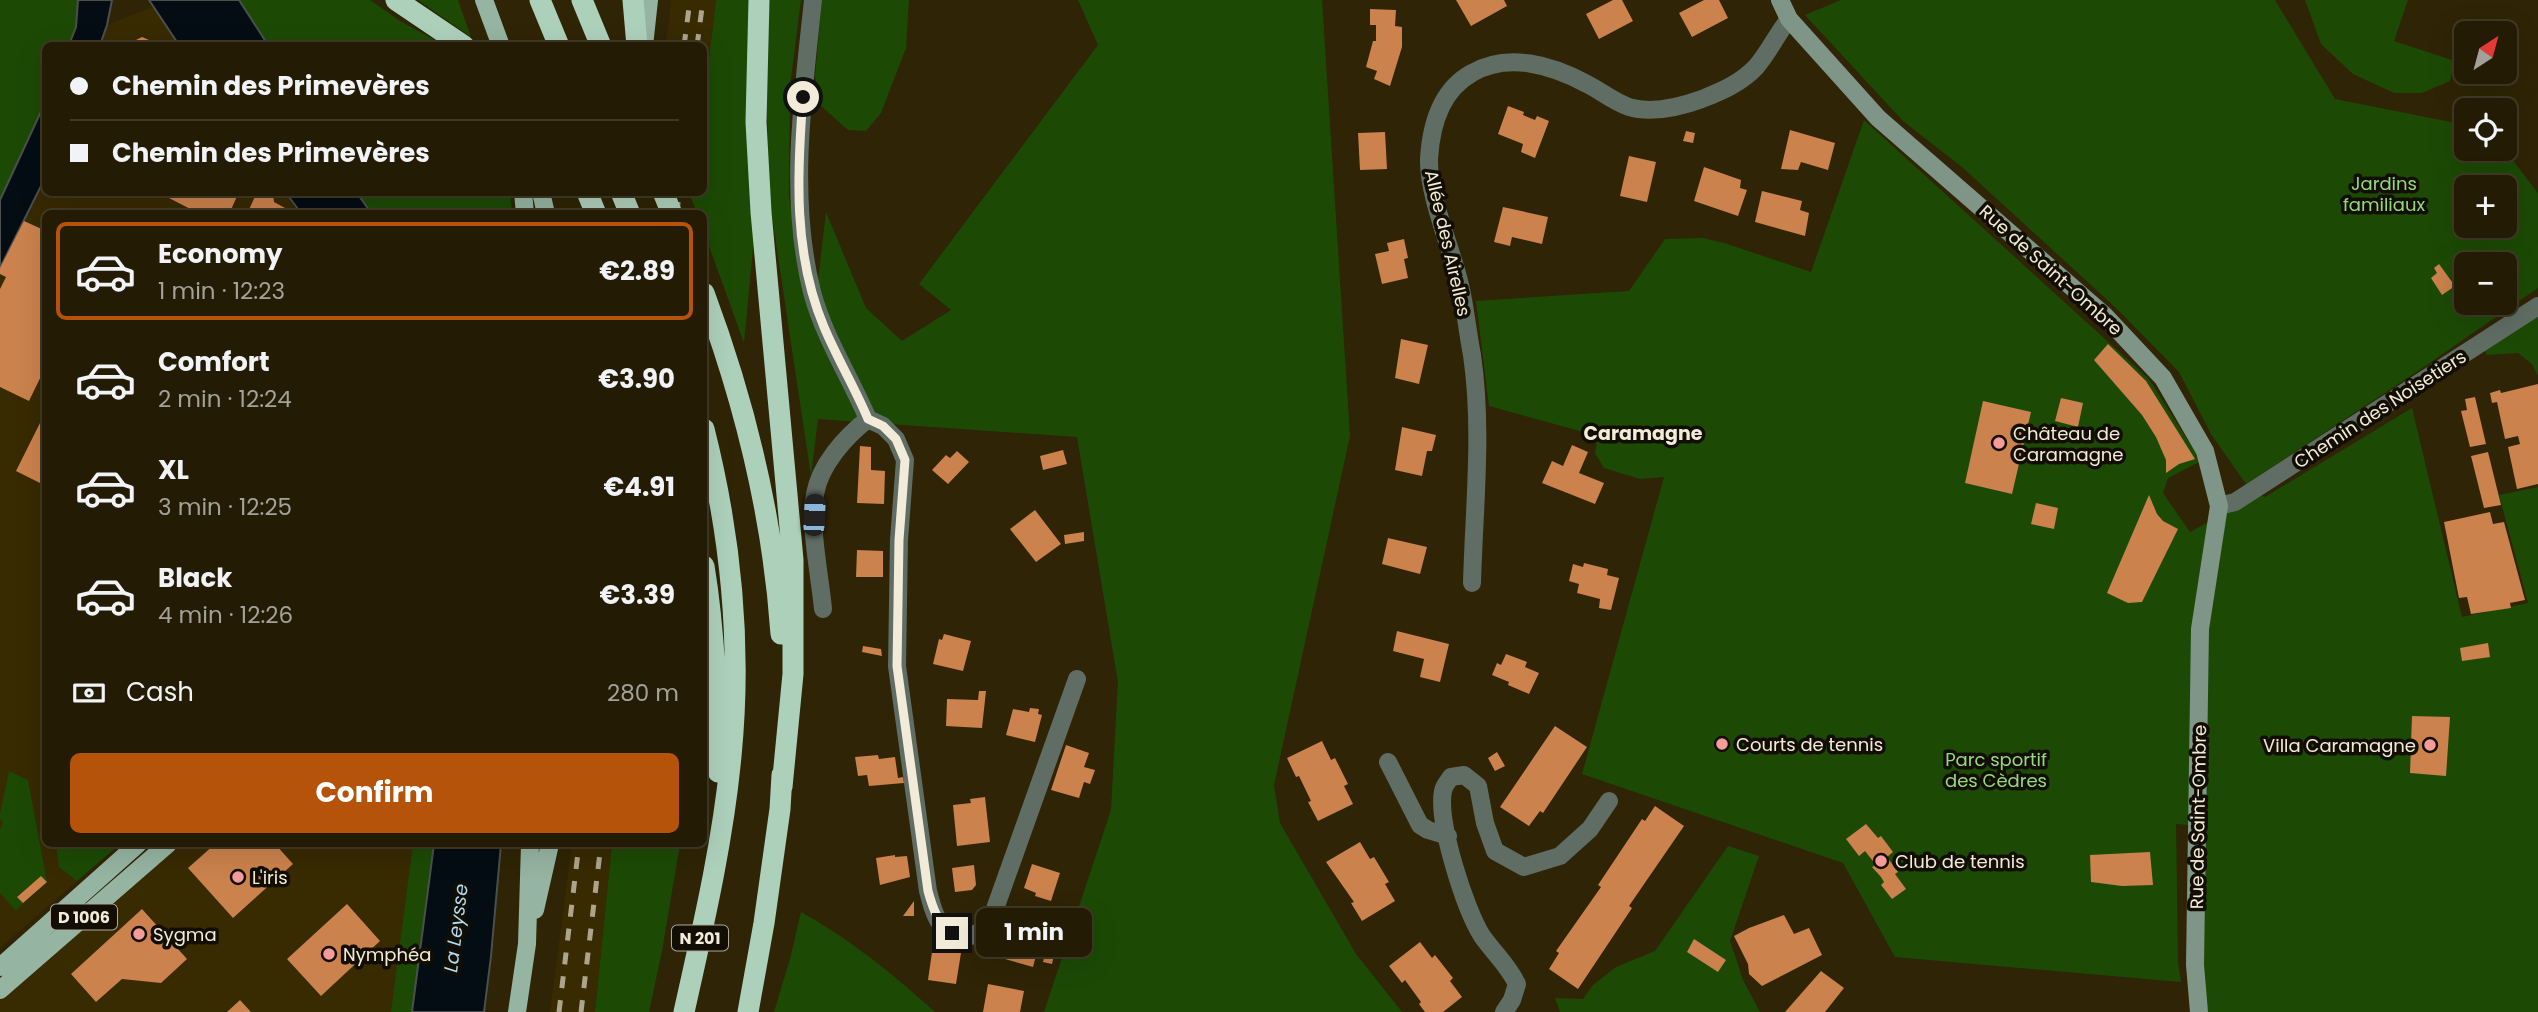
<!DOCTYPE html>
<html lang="en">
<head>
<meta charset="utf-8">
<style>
  body { margin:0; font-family:Poppins,sans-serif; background:#2b240e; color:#f1f3f6; height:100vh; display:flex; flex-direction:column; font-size:26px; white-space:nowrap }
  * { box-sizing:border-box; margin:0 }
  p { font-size:23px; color:#a3a19a }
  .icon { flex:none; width:38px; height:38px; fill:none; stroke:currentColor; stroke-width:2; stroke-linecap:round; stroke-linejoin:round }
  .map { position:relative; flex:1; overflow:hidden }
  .panel { position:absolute; left:42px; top:210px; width:665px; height:637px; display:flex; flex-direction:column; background:#231b04; border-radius:10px; box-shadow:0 7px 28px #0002,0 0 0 2px #403926 }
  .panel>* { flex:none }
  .guide { position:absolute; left:42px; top:42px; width:665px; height:154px; border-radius:10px; box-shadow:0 7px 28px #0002,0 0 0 2px #403926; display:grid; align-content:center; height:154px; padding:0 28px; background:#231b04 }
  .needle { width:46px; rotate:36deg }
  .fabs { position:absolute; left:2454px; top:21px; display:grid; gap:14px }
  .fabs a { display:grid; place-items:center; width:63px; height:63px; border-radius:10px; background:#231b04; box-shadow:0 7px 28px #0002,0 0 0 2px #403926; font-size:35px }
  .end { position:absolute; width:32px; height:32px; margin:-16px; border:9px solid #f2ebd9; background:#111; box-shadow:0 0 0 4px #111 }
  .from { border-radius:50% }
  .bubble { position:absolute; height:49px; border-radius:10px; background:#231b04; box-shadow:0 7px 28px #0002,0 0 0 2px #403926; font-size:23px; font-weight:700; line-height:49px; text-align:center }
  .car { position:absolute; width:21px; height:42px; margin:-21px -10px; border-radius:9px; box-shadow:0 0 5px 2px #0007; background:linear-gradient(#222 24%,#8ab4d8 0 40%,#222 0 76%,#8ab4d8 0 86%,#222 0) }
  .guide b { display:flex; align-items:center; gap:24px; height:66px; font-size:26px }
  .guide b+b { border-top:2px solid #403926 }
  .guide i { width:18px; height:18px; background:#f1f3f6 }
  ul { padding:12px 0 0; list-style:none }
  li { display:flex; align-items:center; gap:21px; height:98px; margin:0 14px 10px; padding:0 14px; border:4px solid transparent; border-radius:10px }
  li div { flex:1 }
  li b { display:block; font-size:26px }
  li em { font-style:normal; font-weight:700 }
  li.current { border-color:#b45309 }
  li>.icon { width:63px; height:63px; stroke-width:1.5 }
  .pay { display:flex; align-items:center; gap:18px; height:77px; padding:0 28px; font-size:26px }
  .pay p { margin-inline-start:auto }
  .cta { display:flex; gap:14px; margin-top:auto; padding:14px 28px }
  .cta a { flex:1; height:80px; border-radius:10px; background:#b45309; color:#fff; font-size:28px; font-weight:700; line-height:80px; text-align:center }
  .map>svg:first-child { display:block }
  .built { fill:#382a01 }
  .green { fill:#1c4a05; fill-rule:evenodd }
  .water { fill:#030d13; stroke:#4b504e; stroke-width:2 }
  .building { fill:#cb824c }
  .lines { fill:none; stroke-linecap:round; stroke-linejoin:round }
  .street { stroke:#5f6d64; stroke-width:18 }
  .secondary { stroke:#7e9587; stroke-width:18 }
  .primary { stroke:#96b4a2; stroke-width:18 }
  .highway { stroke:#add0bb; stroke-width:21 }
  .rail { stroke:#aca48d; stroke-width:5; stroke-dasharray:12 12; stroke-linecap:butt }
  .highway-bridge { stroke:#add0bb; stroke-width:21 }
  .route { stroke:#f2ebd9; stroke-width:9 }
  .poi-dot { fill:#f59b99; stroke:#130e03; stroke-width:2.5 }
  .labels { text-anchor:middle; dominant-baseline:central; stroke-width:7; stroke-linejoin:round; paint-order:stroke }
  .shield { fill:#130e03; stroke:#afa999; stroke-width:2 }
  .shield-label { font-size:16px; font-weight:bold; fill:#f2ebd9 }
  .park-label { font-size:18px; fill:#94da7c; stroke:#130e03 }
  .street-label { font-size:18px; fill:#f2ebd9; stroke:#130e03 }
  .poi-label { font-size:18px; fill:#f2ebd9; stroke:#130e03; text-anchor:start }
  .neighbourhood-label { font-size:19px; font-weight:bold; fill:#f2ebd9; stroke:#130e03 }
  .water-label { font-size:19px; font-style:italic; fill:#b1dcf6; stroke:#130e03 }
</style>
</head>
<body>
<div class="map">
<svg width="2538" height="1012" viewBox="0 0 2538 1012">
  <rect width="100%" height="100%" fill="#2f2405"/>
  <path class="built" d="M671,0H716L704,101V46L666,45Z
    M153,7L179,45L100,46L107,25Z
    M45,179L46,192L284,193L298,213L46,214V844H120L0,948V271Z
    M177,844H434L412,1012H0V998Z
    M572,844H612L595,1012H550Z"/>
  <path class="green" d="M0,0H78L76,27L69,45L46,46L45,103L0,200Z
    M239,0H370L400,21L444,45H268Z
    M418,0H458L471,37Z
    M716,0H750L754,238L744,343L704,232V214L697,213L691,198L692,193L704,192V101Z
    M768,0H801L790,86L789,196L813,323L826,212L866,308L902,341L951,310L919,284L1098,45L1078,0H1322L1350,436L1274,785L1280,823L1356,954L1402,1012H1044L1111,810L1118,682L1077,437L818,419L811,476L769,196L766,71Z
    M822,0H909L906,48L881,113L866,131L848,130L821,106L815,76Z
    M1841,0H2275L2335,99L2466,125V149H2504L2538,193V288L2415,373L2246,484L2211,434L2179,372L2115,307L1962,167L1903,121L1805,15ZM2466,187H2504V226H2466ZM2466,264H2504V303H2466Z
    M2305,0H2408L2394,41L2455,61L2450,81L2422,93H2394L2353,74L2321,44Z
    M1864,120L2149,379L2201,461L2168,478L2163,493L2190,532L2214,519L2190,825L2176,824L2178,962L2181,982L1895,957L1843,863L1582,774L1664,477L1640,479L1604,468L1595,453L1598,436L1489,406L1476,301L1629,291L1665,239L1703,238L1724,243L1811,272Z
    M357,193H510L512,213H370Z
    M2538,310V376L2532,364L2518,353L2487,355L2484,349Z
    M2412,408L2462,617L2528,603L2499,495L2538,487V1012H2206L2202,960L2205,637L2222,522L2229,511L2260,495L2265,497Z
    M9,771L28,780L47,882L41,876L17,896L23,903L16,911L0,893V830L3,822L0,820V814Z
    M56,844H120L77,881L59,867Z
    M413,844H434L412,1012H391Z
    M612,844H680L662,951L649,1012H595Z
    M1728,846L1759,856L1730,941L1743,980L1760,1012H1560L1555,998L1583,999L1593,985L1616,967L1655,951Z
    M801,912C850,939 893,974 935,1012H774L790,959Z"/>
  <path class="water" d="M78,0H112L107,25L100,45H69L76,27Z
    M149,0H239L268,45H179Z
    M45,103V178L0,268V200Z
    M286,193H357L371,213H301Z
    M434,844H501L491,956L484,1012H412Z"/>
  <path class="building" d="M1456,0H1504L1507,6L1471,26Z
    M1613,0H1622L1633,21L1599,39L1586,14Z
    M1704,0H1719L1728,18L1692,37L1679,13Z
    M1370,9L1396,10L1395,26L1402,27V47L1390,86L1374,79L1377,71L1366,67L1373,41H1376V25H1370Z
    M142,37L149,40L151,46H133L134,41Z
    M1508,106L1524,112L1523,115L1535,120L1537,116L1549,121L1535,158L1521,152L1523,144L1498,134Z
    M1790,130L1835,143L1828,170L1801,162L1798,170L1781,169Z
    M1686,131L1695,133L1693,143L1683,141Z
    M1385,132L1387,169L1360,170L1358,133Z
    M1629,156L1656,162L1647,202L1620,196Z
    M1704,167L1741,180L1740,188L1747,190L1738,216L1694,201Z
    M1762,191L1802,201L1800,210L1809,213L1805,236L1755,222Z
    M169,192H239L229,214H200L167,197Z
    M257,192H273L274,202L296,214H247Z
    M1503,207L1548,217L1542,244L1512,237L1510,246L1494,242Z
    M24,221L46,231V366L29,401L0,387V289L6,277L0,274V268Z
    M1404,239L1408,258L1404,259L1408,278L1382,284L1375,254L1389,251L1387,243Z
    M2439,264L2455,286L2442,295L2431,278L2437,273L2434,268Z
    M1401,339L1428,345L1419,384L1395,378Z
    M2108,344L2146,381L2195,459L2179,464L2166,473V460L2156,437L2142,415L2094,360Z
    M2538,384V484L2517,489L2508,447L2520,444L2518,436L2505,439L2497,402L2492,403L2490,393L2500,390L2501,393Z
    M2475,397L2486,444L2470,447L2461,411L2467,410L2465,399Z
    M2061,398L2083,403L2078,427L2055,421Z
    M1983,401L2031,412L2012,494L1965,483Z
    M46,411V486L16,471Z
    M1402,427L1436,435L1432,451H1427L1422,476L1395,470Z
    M1572,445L1588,452L1579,473L1604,483L1595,504L1542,483L1552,461L1563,466Z
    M860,446L871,447V470L885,471L884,504L857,503Z
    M1063,450L1067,464L1043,470L1040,456Z
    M957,451L969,462L948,484L932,470L946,455L950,458Z
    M2488,452L2501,505L2484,508L2471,456Z
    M2149,495L2157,514L2163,521L2178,529L2142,602L2128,603L2107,593Z
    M2036,503L2058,508L2054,529L2031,524Z
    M1035,510L1061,544L1036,562L1010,529Z
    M2490,512L2493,524L2504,522L2525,600L2510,603L2511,608L2471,614L2467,597L2459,598L2444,522Z
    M1084,532V541L1065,544L1064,535Z
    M1388,538L1427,547L1420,574L1382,564Z
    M857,550L883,551V577H856Z
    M1584,563L1608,569L1607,575L1619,578L1611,610L1599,608L1600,599L1577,593L1579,584L1569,581L1573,564L1583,567Z
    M1397,631L1449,644L1440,682L1420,677L1424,659L1393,651Z
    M944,634L971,641L963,671L933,664L939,639L942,640Z
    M2488,643L2490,657L2462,661L2460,648Z
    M863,646L881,649L882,656L862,652Z
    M1506,654L1527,662L1525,667L1539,673L1529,694L1508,685L1509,682L1492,675L1497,663L1501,665Z
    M979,691H986L982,728L946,726L947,699L978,700Z
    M1030,708L1039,709L1038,714L1042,715L1035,742L1006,735L1013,709L1029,712Z
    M2412,716L2450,717L2446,776L2410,773Z
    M1555,726L1587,747L1543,813L1540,811L1529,826L1500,807Z
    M1322,741L1331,760L1335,758L1348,784L1344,786L1353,804L1318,821L1308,802L1311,801L1299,776L1296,777L1287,758Z
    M1066,745L1089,753L1084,767L1095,770L1090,784L1084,782L1079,798L1051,790Z
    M1497,752L1505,766L1495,771L1488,758Z
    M878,755L879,759L895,757L898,778L903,777L904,783L869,786L867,775L858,776L855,757Z
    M985,797L990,842L957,846L953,805L971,803L970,799Z
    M1655,806L1684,826L1629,906L1632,908L1578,989L1549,969L1559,953L1556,951L1601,887L1598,885L1642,819L1645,821Z
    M1866,824L1878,838L1881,836L1893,852L1887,857L1898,872L1895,874L1906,889L1892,899L1881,885L1884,882L1881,877L1872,867L1876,865L1865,851L1859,856L1846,839Z
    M1360,842L1370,859L1374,857L1389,882L1385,884L1395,901L1362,921L1351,903L1354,902L1326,862Z
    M215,844H278L276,845L293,864L233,918L188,868Z
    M2150,852L2153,885L2122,886L2091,882L2090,855Z
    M895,855V857L907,856L910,877L880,885L876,858Z
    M1032,864L1060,873L1051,901L1035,896L1036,893L1024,888Z
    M974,865L976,885L972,890L955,892L952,868Z
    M41,876L47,882L23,903L17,897Z
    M914,901V916H903Z
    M347,904L380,941L321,996L287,959Z
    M142,909L187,959L161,983L122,979L96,1002L71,974Z
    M1784,915L1794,934L1809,928L1822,955L1762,986L1749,974L1748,964L1734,936L1749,928Z
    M1015,925L1042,933L1033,967L1005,959Z
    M1694,939L1726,960L1718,972L1687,952Z
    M1420,942L1432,958L1435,955L1453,978L1450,981L1462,997L1443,1012H1425L1419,1004L1421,1002L1405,980L1402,983L1389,966Z
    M940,950L961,953L956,984L928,980L932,952L940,953Z
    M1045,953L1054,955L1052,964L1043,962Z
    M1821,971L1844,988L1825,1012H1785Z
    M988,984L1024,991L1020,1012H983Z
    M240,1000L251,1012H227Z"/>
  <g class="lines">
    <path class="street" d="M813,0C803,97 788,196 812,292C824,337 850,377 868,419L883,426L896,439L905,460L899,540L897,666L928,891C931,901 933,914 940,923C957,945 977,939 991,920L1077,679
      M2219,506L2235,502L2538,306
      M1472,583C1474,508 1483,430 1472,355C1467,330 1465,302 1458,277C1449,243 1428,193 1429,159C1431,125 1441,90 1472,73C1508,52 1552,65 1587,84C1601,91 1614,102 1629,107C1652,114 1680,107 1702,99C1722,91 1741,83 1756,67C1769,52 1777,34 1789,19
      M823,609C820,576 809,526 815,494C820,465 845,437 868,419
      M1388,762L1420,825L1428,830L1448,836
      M1504,1012L1512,1000L1517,984C1508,965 1494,953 1482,936C1465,909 1437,822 1443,791C1444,785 1448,782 1451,777L1464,775L1478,786L1485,823L1495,851L1524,867L1560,856L1590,829L1609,801"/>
    <path class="secondary" d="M1780,0L1789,19L1878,118L2104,315L2163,378L2205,451L2219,506L2200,629L2195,965L2199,1012"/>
    <path class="primary" d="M484,0L501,46
      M644,46L649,0
      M523,192L525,214
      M541,192L546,214
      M535,910L550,844
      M0,967L138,844
      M0,990L168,844
      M517,1012L527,944L530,844"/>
    <path class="highway" d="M396,0L464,46
      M540,0L559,46
      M582,0L601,46
      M633,0L637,46
      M759,0L756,122L761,212L793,560V674L782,787
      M587,192L596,214
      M704,293C745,403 773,516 781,634
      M704,566C715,633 717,703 718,772
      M684,1012C703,927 723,842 731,756C742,645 731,536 704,429
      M748,1012L764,923L780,809L782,775"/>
    <path class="rail" d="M684,46L690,0
      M697,46L703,0
      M665,214L668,192
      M677,214L679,192
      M559,1012L579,844
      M581,1012L601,844"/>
    <path class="highway-bridge" d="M621,192L630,214
      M663,192L672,214"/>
  </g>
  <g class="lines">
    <path class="route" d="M803,97C797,173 793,254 824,327C837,358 855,388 868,419L883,426L896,439L905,460L899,540L897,666L928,891C933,909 937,921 952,933"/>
  </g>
  <g class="poi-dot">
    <circle cx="1999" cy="443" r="7"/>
    <circle cx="1722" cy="744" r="7"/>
    <circle cx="2430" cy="745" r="7"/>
    <circle cx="1881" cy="861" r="7"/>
    <circle cx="238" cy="877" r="7"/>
    <circle cx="139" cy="934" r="7"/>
    <circle cx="329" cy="954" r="7"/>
  </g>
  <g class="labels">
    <g class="shield">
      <rect x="51" y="904.5" width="66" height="25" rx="5"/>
      <rect x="672" y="925.5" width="56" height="25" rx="5"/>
    </g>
    <g class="shield-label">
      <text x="84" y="917">D 1006</text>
      <text x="700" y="938">N 201</text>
    </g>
    <g class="park-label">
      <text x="2384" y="183">Jardins<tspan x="2384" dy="21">familiaux</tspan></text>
      <text x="1996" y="759">Parc sportif<tspan x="1996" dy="21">des Cèdres</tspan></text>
    </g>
    <g class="street-label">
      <text transform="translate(1448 243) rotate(77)">Allée des Airelles</text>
      <text transform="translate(2051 270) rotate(42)">Rue de Saint-Ombre</text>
      <text transform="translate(2380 409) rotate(-33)">Chemin des Noisetiers</text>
      <text transform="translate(2198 817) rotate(-89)">Rue de Saint-Ombre</text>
    </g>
    <g class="poi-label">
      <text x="2013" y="433">Château de<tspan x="2013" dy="21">Caramagne</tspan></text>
      <text x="1736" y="744">Courts de tennis</text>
      <text x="2416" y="745" text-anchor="end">Villa Caramagne</text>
      <text x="1895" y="861">Club de tennis</text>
      <text x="252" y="877">L'iris</text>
      <text x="153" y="934">Sygma</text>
      <text x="343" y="954">Nymphéa</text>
    </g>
    <g class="neighbourhood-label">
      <text x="1643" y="433">Caramagne</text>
    </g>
    <g class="water-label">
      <text transform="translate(456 928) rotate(-83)">La Leysse</text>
    </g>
  </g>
</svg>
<div class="fabs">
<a><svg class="needle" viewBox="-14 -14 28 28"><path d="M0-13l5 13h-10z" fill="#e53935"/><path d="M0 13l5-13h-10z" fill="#a3a19a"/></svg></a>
<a><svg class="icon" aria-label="locate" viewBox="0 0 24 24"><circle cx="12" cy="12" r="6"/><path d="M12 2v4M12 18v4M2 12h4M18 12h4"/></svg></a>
<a>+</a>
<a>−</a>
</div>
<i class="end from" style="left:803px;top:97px"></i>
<i class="end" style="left:952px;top:933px"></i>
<div class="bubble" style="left:976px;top:908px;width:116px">1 min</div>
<i class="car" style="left:814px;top:515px;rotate:3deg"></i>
<div class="guide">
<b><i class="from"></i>Chemin des Primevères</b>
<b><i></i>Chemin des Primevères</b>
</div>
<section class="panel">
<ul>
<li class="current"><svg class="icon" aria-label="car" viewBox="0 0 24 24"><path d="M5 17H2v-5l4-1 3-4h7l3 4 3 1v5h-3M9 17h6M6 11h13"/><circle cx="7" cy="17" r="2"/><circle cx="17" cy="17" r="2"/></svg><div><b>Economy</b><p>1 min · 12:23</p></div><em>€2.89</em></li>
<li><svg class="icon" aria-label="car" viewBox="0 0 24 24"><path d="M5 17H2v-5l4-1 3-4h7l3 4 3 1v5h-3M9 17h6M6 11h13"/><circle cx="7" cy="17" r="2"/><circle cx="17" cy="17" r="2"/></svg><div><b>Comfort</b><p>2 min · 12:24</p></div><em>€3.90</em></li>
<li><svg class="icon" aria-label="car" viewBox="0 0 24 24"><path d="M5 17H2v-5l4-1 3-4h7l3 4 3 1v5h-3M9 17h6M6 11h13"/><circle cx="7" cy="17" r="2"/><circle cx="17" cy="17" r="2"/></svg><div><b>XL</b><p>3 min · 12:25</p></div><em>€4.91</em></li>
<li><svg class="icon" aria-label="car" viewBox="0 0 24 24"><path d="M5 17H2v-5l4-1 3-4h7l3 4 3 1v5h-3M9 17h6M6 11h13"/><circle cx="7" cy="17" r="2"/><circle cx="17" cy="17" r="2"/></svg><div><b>Black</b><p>4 min · 12:26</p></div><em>€3.39</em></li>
</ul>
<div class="pay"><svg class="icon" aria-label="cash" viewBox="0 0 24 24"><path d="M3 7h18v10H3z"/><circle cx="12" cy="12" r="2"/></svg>Cash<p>280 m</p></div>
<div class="cta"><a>Confirm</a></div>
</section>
</div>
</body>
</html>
